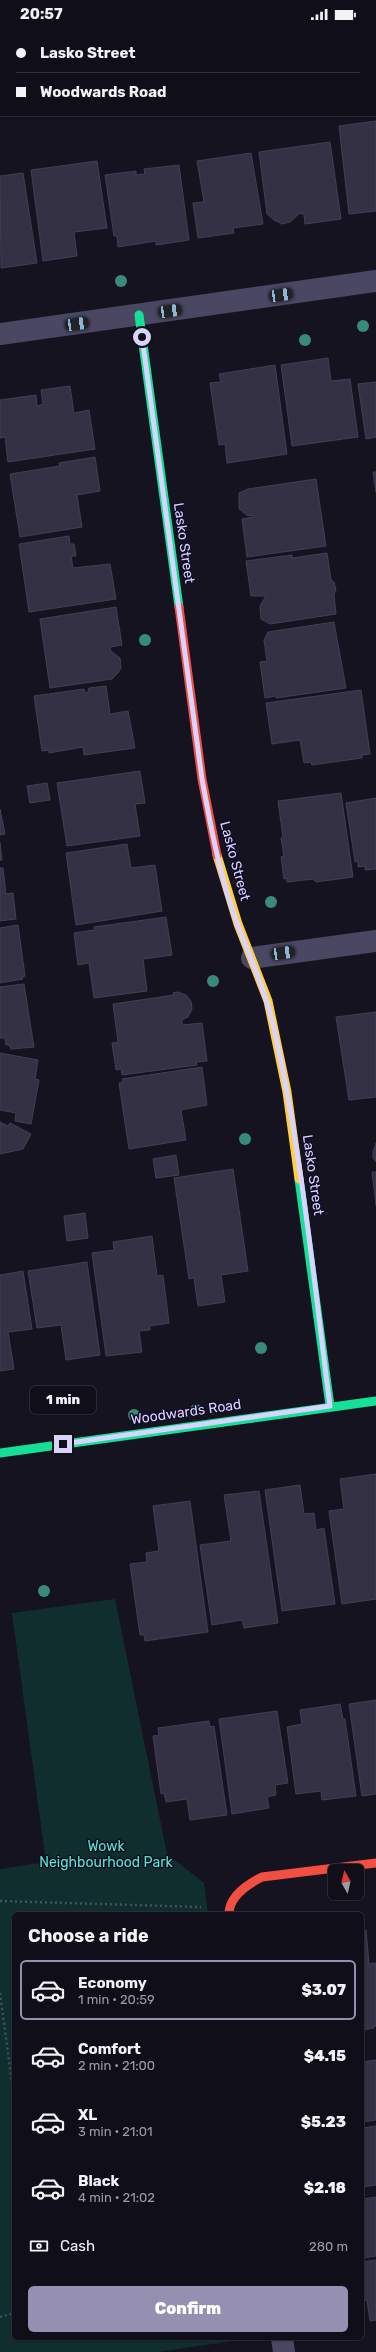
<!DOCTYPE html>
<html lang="en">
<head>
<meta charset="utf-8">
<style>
  body { margin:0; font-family:Rubik,sans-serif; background:#1e1c26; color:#f1f3f6; height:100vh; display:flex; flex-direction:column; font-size:15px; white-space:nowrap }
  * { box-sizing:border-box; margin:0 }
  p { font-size:13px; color:#9c9ca2 }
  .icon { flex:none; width:22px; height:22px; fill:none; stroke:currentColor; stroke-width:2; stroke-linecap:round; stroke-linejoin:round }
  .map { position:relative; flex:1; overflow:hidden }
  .sheet { position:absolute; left:12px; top:1884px; width:352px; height:428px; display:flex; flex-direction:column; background:#100e19; border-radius:6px; box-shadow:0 1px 3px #0004,0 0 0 1px #302e38 }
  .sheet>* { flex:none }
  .guide { position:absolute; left:0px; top:0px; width:376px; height:88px; box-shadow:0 1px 3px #0004,0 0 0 1px #302e38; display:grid; align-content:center; height:88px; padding:0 16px; background:#100e19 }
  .needle { width:26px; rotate:352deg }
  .tools { position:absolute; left:328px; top:1836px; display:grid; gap:8px }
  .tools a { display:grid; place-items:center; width:36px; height:36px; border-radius:6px; background:#100e19; box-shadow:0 1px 3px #0004,0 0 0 1px #302e38; font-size:20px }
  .end { position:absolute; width:18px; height:18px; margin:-9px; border:5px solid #d9d4ff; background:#111; box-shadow:0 0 0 2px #111 }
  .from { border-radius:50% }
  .bubble { position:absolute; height:28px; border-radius:6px; background:#100e19; box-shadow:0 1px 3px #0004,0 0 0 1px #302e38; font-size:13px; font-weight:800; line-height:28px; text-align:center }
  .car { position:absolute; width:12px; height:24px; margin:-12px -6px; border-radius:5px; box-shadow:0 0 3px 1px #0007; background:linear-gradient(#222 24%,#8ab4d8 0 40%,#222 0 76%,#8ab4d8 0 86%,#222 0) }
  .guide b { display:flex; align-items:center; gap:14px; height:38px; font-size:15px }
  .guide b+b { border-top:1px solid #302e38 }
  .guide i { width:10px; height:10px; background:#f1f3f6 }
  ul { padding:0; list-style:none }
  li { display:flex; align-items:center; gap:12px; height:60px; margin:0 8px 6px; padding:0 8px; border:2px solid transparent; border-radius:6px }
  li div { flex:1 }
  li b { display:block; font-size:15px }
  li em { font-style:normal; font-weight:800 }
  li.on { border-color:#9590b1 }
  li>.icon { width:36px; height:36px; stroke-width:1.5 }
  h2 { padding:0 16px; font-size:18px; line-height:48px }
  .pay { display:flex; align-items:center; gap:10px; height:44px; padding:0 16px; font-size:15px }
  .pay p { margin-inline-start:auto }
  .primary-button { display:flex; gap:8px; margin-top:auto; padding:8px 16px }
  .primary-button a { flex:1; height:46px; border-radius:6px; background:#9590b1; color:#fff; font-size:16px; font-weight:800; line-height:46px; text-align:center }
  .status { display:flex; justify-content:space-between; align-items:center; height:28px; padding:0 20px; background:#100e19; direction:ltr }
  .status svg { height:11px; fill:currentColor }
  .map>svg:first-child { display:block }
  .green { fill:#112e2f }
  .building { fill:#343144; stroke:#433e56 }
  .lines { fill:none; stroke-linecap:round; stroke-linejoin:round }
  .path { stroke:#435162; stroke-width:2.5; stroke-dasharray:2 3; stroke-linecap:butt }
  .street { stroke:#494762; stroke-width:22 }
  .fast { stroke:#16e098; stroke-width:9 }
  .slow { stroke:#ffcf43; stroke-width:9 }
  .jam { stroke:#f24e42; stroke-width:9 }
  .tree { fill:#39897c }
  .route { stroke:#d9d4ff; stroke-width:5 }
  .labels { text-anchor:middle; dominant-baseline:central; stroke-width:3; stroke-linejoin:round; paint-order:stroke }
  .street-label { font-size:14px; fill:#d9d4ff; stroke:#120d27 }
  .park-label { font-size:14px; fill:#55eac6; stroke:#120d27 }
</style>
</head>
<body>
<div class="status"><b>20:57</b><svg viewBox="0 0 49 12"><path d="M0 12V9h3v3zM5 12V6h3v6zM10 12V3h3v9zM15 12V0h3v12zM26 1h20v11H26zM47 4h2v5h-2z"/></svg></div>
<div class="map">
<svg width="376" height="2324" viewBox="0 0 376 2324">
  <rect width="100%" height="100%" fill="#161321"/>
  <path class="green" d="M115,1571L167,1826L204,1855L208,1886H14V2310H254L157,2324H0V1841L46,1834L12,1585Z"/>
  <path class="building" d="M0,0L37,1H1L0,44Z
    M93,0H177L92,1Z
    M187,0H275V1H187Z
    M335,0H376V7L375,1Z
    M376,93V183L349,186L339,98Z
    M330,114L341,191L305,196L304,186H301V184L290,194L282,196L274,192L267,186L259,124Z
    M251,125L263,196L233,200L234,205L198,210L193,175L204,174L197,133Z
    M97,133L107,200L74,204L77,228L43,233L31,142Z
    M179,137L189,212L156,217V213L118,219L117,208H114L105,147L136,143V147L145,146L144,141Z
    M23,145L37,235L1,240L0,148Z
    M328,330L331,353L350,351L358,409L292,418L281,337Z
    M275,337L287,426L227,435L225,416L219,417L210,355L221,354L219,346Z
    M376,354V409L366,411L358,356Z
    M70,358L74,385L89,382L95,421L8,434L5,409L0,410V372L36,367L37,378L43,376L41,362Z
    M95,429L100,463L77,467L82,499L20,509L10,446L60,438L59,435Z
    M373,444H376V464Z
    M316,451L326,518L247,529L242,491L253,489V487L248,488L239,481V465L248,461Z
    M69,508L70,516H74L76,528H71L73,540L110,536L116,571L29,584L19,516Z
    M327,525L331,552L334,554L336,562L334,566L336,586L270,596L261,591L260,578L266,568H251L246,533L292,527V530Z
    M116,579L122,617L110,619L111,623L120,630L121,640L118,645L112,651L50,660L40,591Z
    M334,594L346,660L276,670V668L265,670L260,634L267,633L264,612L268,604Z
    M106,658L110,686L128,683L135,720L84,727L83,719L49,725V722L42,723L34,668L84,661L85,665L88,664L89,660Z
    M361,662L370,726L362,727V730L312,737L311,734L304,735L300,712L272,716L266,675Z
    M140,743L145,775L135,776L140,808L67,818L57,755Z
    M47,755L50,772L30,775L27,758Z
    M341,765L353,849L316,854L313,851L287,854V850L284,851L281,829L284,828L281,810L283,809L278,773Z
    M376,770V841L365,842V838L358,839V833L355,834L346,775Z
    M0,781L5,806L0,807Z
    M0,815L2,832H0Z
    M127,816L131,840L155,837L162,883L76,897L66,825Z
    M0,840H3L6,866L13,865L16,891L0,893Z
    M166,889L172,927L143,931L147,963L94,970L89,935L78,937L74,905L94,902V899Z
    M18,897L25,948L22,949L23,951L0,955V900Z
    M24,956L34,1019L11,1021L9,1017H6L5,1010H0V959Z
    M178,964L186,967L191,973L192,981L188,989L182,992V997L202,995L207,1033L196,1034L197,1037L122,1047L121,1041L116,1042L112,1015L118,1014L113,976L174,967L173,965Z
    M376,984V1069L349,1072L336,989Z
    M0,1025L38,1032L35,1051L39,1052L31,1096L15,1093L16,1085L0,1082Z
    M202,1039L207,1077L181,1082L186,1112L129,1121L119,1055H123L122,1051Z
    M0,1094L8,1098L10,1095L31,1106L23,1121L0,1126Z
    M376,1116V1115V1134L373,1130V1123Z
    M176,1127L179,1147L156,1150L153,1131Z
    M233,1141L248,1243L221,1247L225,1274L198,1278L194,1250L189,1251L174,1150Z
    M372,1144H376V1177Z
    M85,1185L88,1210L67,1213L64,1188Z
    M152,1208L157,1248L163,1247L169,1295L150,1298V1302L139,1303L142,1324L106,1328L92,1225L114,1222L113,1214Z
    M87,1234L100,1327L66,1332L61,1297L37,1300L28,1243Z
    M23,1243L32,1301L8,1304L14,1341L0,1343V1247Z
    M376,1446V1571L342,1576L329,1483L344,1481L340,1451Z
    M300,1457L304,1486L314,1485L316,1502L324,1500L335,1576L282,1583L265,1462Z
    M259,1463L278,1595L244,1600L242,1592L212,1597L200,1517L231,1513L224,1467Z
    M190,1473L208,1604L145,1613L144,1607H140L130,1536L147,1534L146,1525L159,1523L153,1478Z
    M376,1672V1766L362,1768L349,1676Z
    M340,1676L343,1691H345L356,1768L322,1772L321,1763L296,1766L287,1699L302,1696L300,1682Z
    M277,1683L288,1755L275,1757L276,1767L267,1769L269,1780L232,1786L219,1691Z
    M209,1693L210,1699L214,1698L227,1787L190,1792L187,1771L166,1774L164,1765L161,1766L153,1708L159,1707L158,1700Z
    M362,1902H366L369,1936L376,1935V1998H373L374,2000L362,2002Z
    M376,2032V2092L362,2094V2034Z
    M376,2098V2157L362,2159V2100Z
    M376,2169V2228L362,2230V2171Z
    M376,2232V2292L370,2293L367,2272H362V2234Z"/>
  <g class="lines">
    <path class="path" d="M0,1873L201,1879
      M0,1965L14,2070
      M0,2289L14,2285"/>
    <path class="street" d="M0,306L376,253
      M252,930L376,913
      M282,2310L284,2324"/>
    <path class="fast" d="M139,287L179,579
      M299,1151L330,1378
      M0,1425L376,1373"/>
    <path class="slow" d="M217,827L238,896L268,973L287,1064L299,1151"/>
    <path class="jam" d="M179,579L202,751L217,827
      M229,1886C229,1868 248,1856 262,1849L376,1835"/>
  </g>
  <g class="tree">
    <circle cx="121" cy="253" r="6"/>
    <circle cx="363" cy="298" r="6"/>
    <circle cx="305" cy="312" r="6"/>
    <circle cx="145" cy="612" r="6"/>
    <circle cx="271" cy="874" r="6"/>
    <circle cx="213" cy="953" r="6"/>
    <circle cx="245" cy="1111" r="6"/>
    <circle cx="261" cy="1320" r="6"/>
    <circle cx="53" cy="1364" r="6"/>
    <circle cx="196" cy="1382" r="6"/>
    <circle cx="134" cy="1387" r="6"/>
    <circle cx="44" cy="1563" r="6"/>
  </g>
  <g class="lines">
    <path class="route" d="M63,1416L330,1378C314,1255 302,1126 275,1005C267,966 251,932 237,895C220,849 211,800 202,751L142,309"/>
  </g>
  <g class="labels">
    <g class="street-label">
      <text transform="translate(184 515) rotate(82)">Lasko Street</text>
      <text transform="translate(235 833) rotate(75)">Lasko Street</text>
      <text transform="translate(313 1147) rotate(82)">Lasko Street</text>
      <text transform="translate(186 1384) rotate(-8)">Woodwards Road</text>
    </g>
    <g class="park-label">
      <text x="106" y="1818">Wowk<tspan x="106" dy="16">Neighbourhood Park</tspan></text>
    </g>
  </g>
</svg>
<div class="tools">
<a><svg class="needle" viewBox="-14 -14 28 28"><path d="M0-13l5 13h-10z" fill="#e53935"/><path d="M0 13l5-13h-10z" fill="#9c9ca2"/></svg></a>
</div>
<i class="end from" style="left:142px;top:309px"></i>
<i class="end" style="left:63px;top:1416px"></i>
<div class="bubble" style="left:30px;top:1358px;width:66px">1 min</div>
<i class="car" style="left:281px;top:267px;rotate:82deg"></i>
<i class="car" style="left:170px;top:283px;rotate:82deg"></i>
<i class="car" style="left:77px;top:296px;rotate:82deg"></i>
<i class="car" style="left:283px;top:925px;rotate:82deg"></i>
<div class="guide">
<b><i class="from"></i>Lasko Street</b>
<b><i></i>Woodwards Road</b>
</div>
<section class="sheet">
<h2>Choose a ride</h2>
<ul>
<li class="on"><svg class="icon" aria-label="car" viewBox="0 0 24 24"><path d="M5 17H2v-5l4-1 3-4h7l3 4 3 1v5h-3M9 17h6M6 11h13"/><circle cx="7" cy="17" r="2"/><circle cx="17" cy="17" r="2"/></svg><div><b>Economy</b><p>1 min · 20:59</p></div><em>$3.07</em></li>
<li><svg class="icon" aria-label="car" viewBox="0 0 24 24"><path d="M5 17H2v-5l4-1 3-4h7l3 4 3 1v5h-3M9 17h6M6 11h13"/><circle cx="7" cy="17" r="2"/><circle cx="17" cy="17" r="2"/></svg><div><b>Comfort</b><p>2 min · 21:00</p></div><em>$4.15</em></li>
<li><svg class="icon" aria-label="car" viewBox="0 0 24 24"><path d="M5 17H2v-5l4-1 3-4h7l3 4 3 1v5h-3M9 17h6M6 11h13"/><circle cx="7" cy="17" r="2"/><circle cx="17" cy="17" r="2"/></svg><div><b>XL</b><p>3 min · 21:01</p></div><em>$5.23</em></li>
<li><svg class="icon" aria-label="car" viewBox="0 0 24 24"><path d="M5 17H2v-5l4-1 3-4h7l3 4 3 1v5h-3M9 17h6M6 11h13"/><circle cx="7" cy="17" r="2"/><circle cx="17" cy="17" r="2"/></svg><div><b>Black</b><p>4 min · 21:02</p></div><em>$2.18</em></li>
</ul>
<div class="pay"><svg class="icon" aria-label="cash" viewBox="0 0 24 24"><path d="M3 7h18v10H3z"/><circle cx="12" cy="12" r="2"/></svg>Cash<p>280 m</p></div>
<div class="primary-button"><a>Confirm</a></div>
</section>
</div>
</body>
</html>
